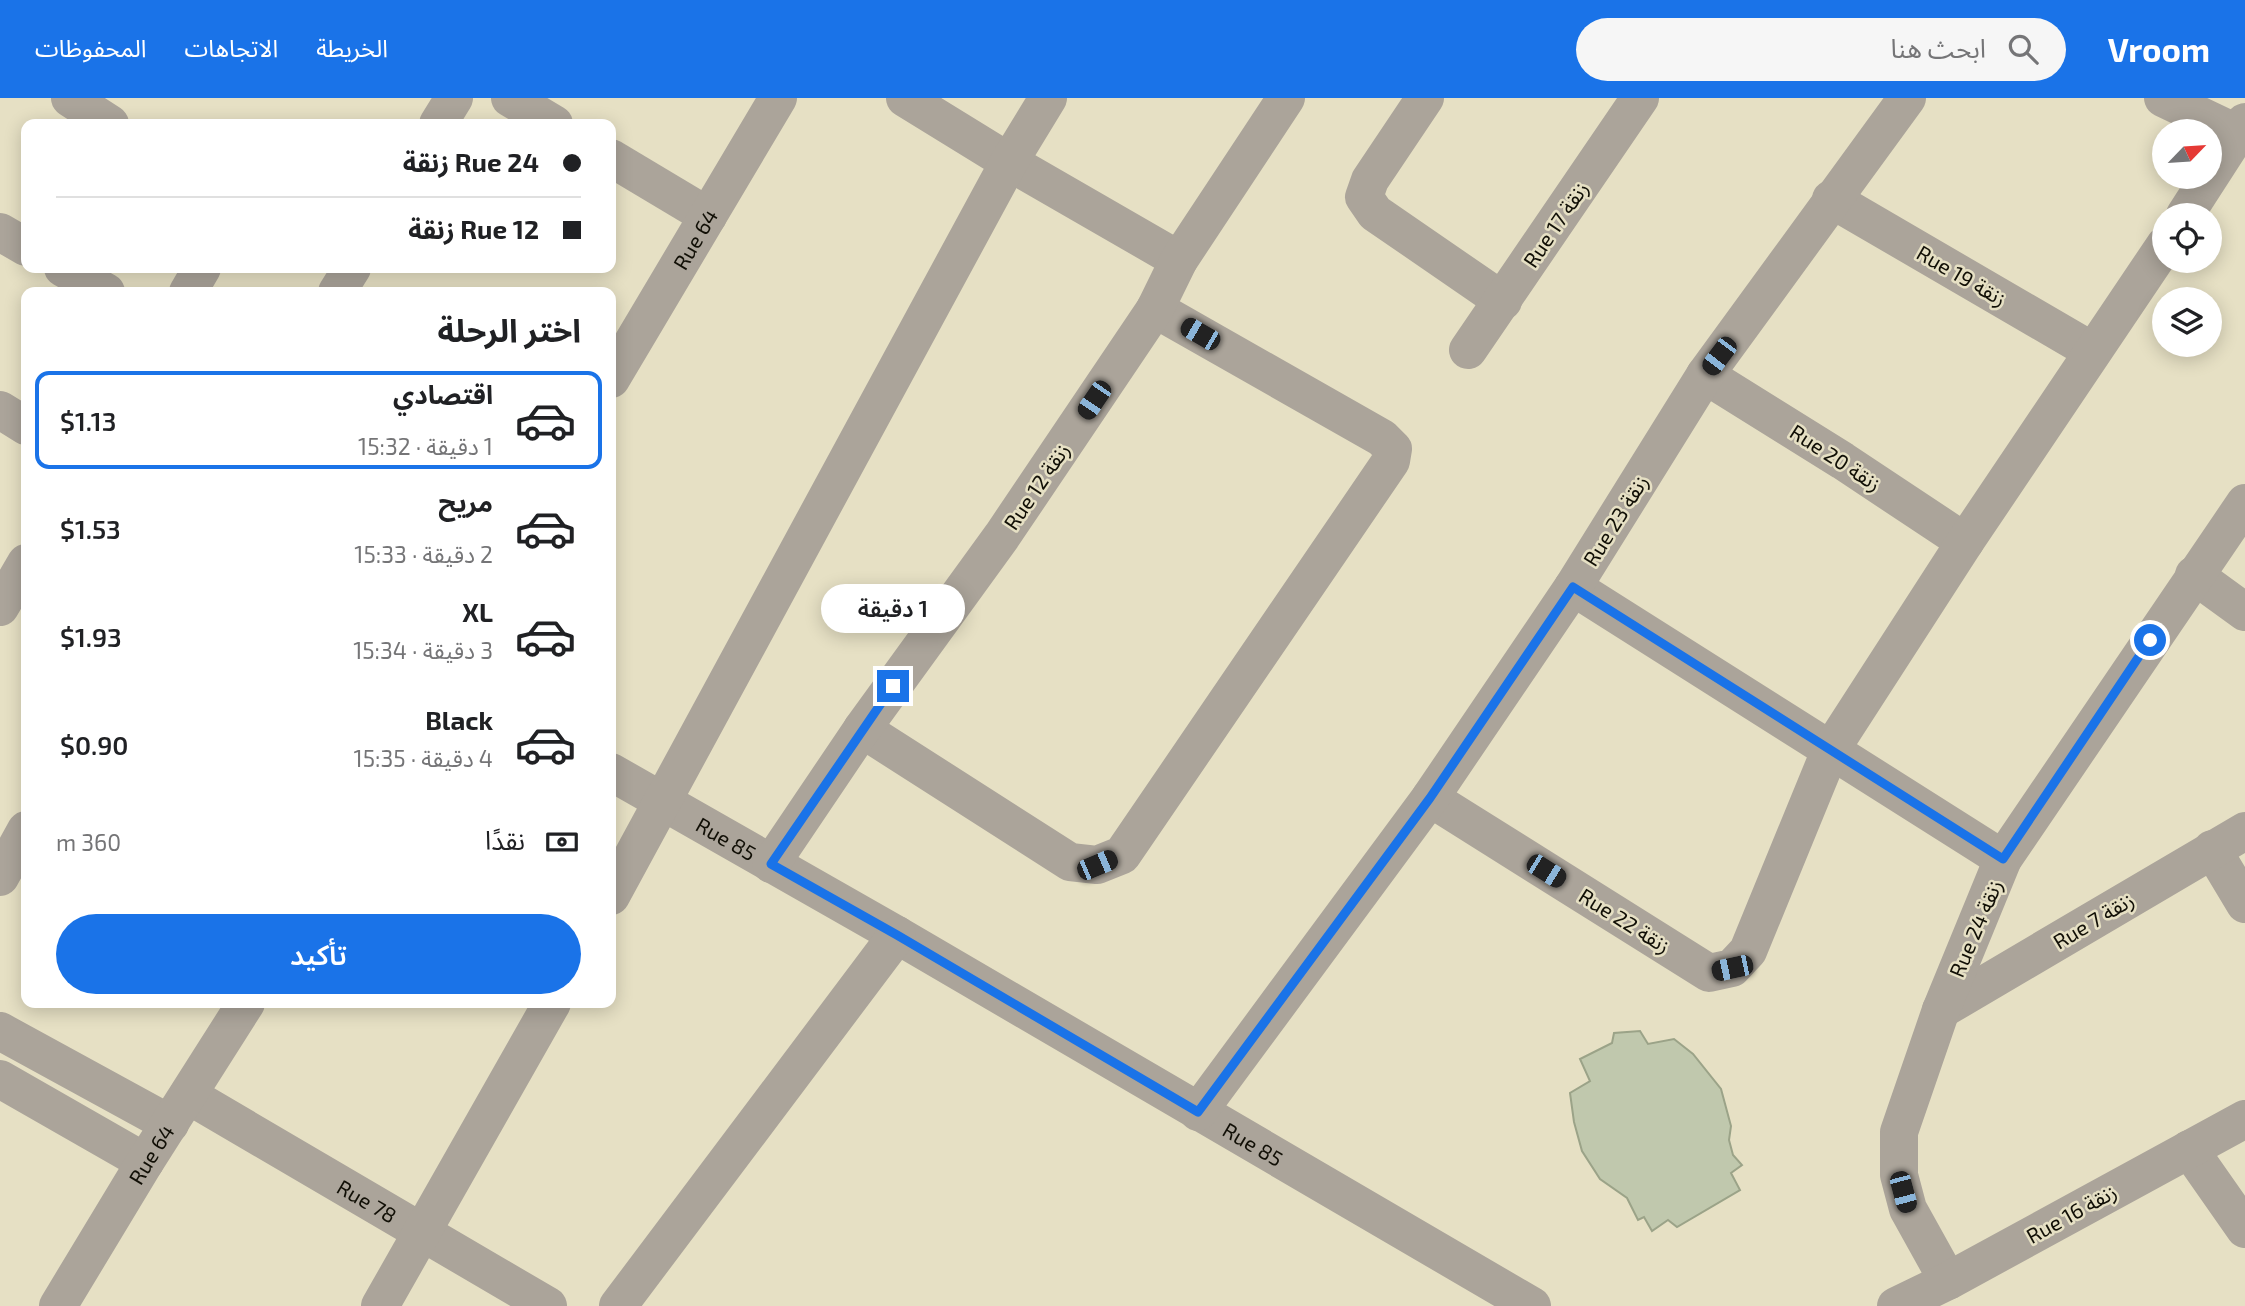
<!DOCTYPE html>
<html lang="ar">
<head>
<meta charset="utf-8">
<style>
  body { margin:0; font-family:"Exo 2","Noto Sans Arabic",sans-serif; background:#f6f6f6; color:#202124; direction:rtl; height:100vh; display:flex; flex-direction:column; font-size:26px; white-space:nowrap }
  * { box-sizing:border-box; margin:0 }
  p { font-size:23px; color:#757577 }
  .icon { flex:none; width:38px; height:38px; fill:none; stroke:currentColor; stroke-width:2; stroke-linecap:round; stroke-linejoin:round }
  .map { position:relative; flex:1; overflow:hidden; direction:ltr }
  .details { position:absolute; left:21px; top:189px; width:595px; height:721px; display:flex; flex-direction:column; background:#fff; border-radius:14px; box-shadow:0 4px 18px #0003; direction:rtl }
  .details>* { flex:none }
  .banner { position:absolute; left:21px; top:21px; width:595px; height:154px; border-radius:14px; box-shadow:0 4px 18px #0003; direction:rtl; display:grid; align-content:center; height:154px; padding:0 35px; background:#fff }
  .needle { width:46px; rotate:65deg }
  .controls { position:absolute; left:2152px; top:21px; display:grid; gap:14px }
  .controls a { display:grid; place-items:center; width:70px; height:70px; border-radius:50%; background:#fff; box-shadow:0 4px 18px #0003; font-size:35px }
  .end { position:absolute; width:32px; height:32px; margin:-16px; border:9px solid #1a73e8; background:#fff; box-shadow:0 0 0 4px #fff }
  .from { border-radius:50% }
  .bubble { position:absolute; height:49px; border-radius:24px; background:#fff; box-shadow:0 4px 18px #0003; font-size:23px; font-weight:600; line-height:49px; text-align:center; direction:rtl }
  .car { position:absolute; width:21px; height:42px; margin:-21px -10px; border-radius:9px; box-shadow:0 0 5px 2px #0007; background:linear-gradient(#222 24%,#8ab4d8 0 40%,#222 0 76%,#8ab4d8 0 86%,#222 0) }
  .banner b { display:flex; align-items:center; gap:24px; height:66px; font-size:26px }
  .banner b+b { border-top:2px solid #e0e0e0 }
  .banner i { width:18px; height:18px; background:#202124 }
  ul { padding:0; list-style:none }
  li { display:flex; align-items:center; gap:21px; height:98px; margin:0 14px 10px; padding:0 21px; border:4px solid transparent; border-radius:14px }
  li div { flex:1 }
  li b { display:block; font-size:26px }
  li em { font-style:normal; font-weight:600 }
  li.current { border-color:#1a73e8 }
  li>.icon { width:63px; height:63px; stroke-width:1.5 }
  h2 { padding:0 35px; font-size:32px; line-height:84px }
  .pay { display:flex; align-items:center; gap:18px; height:77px; padding:0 35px; font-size:26px }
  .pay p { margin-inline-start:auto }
  .button { display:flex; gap:14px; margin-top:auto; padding:14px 35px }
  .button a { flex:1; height:80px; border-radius:42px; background:#1a73e8; color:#fff; font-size:28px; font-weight:600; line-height:80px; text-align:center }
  header { display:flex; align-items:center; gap:42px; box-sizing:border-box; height:98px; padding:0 35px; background:#1a73e8; color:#fff }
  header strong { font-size:33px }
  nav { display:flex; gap:38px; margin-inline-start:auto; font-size:24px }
  .search { width:490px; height:63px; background:#f6f6f6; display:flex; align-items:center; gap:18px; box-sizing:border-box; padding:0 24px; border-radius:38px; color:#757577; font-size:26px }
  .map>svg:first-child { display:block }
  .building { fill:#c0c8ad; stroke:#9ba388; stroke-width:2 }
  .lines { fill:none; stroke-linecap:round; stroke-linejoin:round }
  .minor { stroke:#aba49a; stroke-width:38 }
  .route { stroke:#1a73e8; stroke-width:9 }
  .labels { text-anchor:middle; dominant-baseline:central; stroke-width:5; stroke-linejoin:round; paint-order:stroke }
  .street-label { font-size:21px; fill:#110f06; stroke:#e6e0c4 }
</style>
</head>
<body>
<header>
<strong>Vroom</strong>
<div class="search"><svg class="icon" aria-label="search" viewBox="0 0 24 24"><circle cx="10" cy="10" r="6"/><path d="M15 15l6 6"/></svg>ابحث هنا</div>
<nav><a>الخريطة</a><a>الاتجاهات</a><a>المحفوظات</a></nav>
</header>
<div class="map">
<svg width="2245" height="1208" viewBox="0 0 2245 1208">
  <rect width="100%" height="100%" fill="#e6e0c4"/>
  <path class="building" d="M1640,933L1648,946L1674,941L1693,956L1721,991L1731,1028L1729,1042L1733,1057L1742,1067L1731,1075L1740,1092L1677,1129L1668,1122L1652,1133L1644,1119L1638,1122L1627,1100L1600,1081L1582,1053L1574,1024L1570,995L1590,983L1580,961L1612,945L1614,935Z"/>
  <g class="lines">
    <g class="minor">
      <path d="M70,0L110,26"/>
      <path d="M510,0L554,26"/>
      <path d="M905,0L1009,64L1179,162"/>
      <path d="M1425,0L1370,82L1364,99L1375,115L1503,203"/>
      <path d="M2163,0L2245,39"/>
      <path d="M438,26L454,0"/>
      <path d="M611,60L708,118"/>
      <path d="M1831,101L2092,253"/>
      <path d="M2185,117L2245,24"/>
      <path d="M0,134L26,149"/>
      <path d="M63,170L106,194"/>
      <path d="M188,194L202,170"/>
      <path d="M337,194L352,170"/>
      <path d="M1468,252L1640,0"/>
      <path d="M1705,277L1843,363L1965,444"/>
      <path id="s1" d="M611,281L778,0"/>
      <path d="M0,312L26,328"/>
      <path d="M2194,477L2245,514"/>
      <path d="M1573,489L2003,761"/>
      <path d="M0,509L26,465"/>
      <path d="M862,631L1070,764L1097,767L1122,757L1391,363L1393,351L1382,340L1155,211"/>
      <path id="s2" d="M611,674L897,837L1532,1208"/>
      <path d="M1430,700L1709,875L1732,870L1748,853L1830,653L1965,444L2165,147"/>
      <path d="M2212,751L2245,806"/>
      <path d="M771,766L862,631L1002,438L1155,211L1179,162L1286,0"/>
      <path d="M0,779L26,732"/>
      <path d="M611,798L1009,64L1048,0"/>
      <path d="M1941,912L2245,733"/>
      <path d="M0,933L170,1026"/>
      <path d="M0,981L145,1064"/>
      <path id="s3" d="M188,997L548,1208"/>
      <path d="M1198,1014L1430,700L1573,489L1705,277L1907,0"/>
      <path d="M2189,1051L2245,1131"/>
      <path d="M1948,1183L1908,1111L1899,1077V1034L1941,912L2003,761L2245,405"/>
      <path id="s4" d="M58,1208L145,1064L246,905"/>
      <path d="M380,1208L552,905"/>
      <path d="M618,1208L897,837"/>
      <path d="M1896,1208L1948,1183L2245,1021"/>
    </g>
  </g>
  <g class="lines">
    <path class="route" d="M893,588L771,766L897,837L1198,1014L1430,700L1573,489L2003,761L2150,542"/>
  </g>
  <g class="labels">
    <g class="street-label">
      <text transform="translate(1555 126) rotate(-56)">Rue 17 زنقة</text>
      <text stroke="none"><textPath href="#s1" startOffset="163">Rue 64</textPath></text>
      <text transform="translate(1962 177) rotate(30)">Rue 19 زنقة</text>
      <text transform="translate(1836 359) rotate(33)">Rue 20 زنقة</text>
      <text transform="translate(1036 388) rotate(-56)">Rue 12 زنقة</text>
      <text transform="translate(1615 422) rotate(-58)">Rue 23 زنقة</text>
      <text stroke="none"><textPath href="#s2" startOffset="133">Rue 85</textPath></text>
      <text transform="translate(1625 822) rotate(32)">Rue 22 زنقة</text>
      <text transform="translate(2093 822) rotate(-31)">Rue 7 زنقة</text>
      <text transform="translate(1975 830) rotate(-67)">Rue 24 زنقة</text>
      <text stroke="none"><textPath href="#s2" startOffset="742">Rue 85</textPath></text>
      <text stroke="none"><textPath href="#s4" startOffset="178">Rue 64</textPath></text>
      <text stroke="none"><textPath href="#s3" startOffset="208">Rue 78</textPath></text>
      <text transform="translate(2071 1115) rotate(-29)">Rue 16 زنقة</text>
    </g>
  </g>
</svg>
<div class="controls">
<a><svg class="needle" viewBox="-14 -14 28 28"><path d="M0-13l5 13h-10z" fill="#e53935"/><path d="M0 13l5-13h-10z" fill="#757577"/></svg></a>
<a><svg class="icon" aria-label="locate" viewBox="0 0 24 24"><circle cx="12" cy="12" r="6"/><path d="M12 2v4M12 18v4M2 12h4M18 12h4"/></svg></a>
<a><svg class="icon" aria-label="layers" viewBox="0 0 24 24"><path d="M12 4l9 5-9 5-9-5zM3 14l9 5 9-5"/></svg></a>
</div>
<i class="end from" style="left:2150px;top:542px"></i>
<i class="end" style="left:893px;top:588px"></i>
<div class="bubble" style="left:821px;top:486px;width:144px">1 دقيقة</div>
<i class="car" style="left:1200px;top:236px;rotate:300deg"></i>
<i class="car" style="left:1719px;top:258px;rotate:217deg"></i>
<i class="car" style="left:1094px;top:302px;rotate:214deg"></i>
<i class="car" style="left:1097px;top:767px;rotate:67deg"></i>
<i class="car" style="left:1546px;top:773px;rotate:122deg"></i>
<i class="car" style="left:1732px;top:870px;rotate:258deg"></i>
<i class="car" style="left:1903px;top:1094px;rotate:165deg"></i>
<div class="banner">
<b><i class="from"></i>Rue 24 زنقة</b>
<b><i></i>Rue 12 زنقة</b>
</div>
<section class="details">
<h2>اختر الرحلة</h2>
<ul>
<li class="current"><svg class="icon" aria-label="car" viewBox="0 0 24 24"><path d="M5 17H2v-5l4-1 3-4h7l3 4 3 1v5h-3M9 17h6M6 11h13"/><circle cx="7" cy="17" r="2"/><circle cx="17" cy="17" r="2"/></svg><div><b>اقتصادي</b><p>1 دقيقة · 15:32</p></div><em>$1.13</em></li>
<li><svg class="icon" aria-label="car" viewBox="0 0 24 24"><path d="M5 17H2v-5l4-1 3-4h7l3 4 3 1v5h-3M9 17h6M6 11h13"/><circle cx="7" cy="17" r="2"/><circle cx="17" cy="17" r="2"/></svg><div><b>مريح</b><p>2 دقيقة · 15:33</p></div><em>$1.53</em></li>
<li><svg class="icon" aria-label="car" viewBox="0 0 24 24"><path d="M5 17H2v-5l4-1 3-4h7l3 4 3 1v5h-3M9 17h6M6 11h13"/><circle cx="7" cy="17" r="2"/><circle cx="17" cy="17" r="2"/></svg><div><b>XL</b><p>3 دقيقة · 15:34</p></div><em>$1.93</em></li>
<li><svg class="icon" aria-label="car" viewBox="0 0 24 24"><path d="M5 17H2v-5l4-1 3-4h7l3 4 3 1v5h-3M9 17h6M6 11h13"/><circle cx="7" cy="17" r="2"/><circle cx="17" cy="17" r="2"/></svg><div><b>Black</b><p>4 دقيقة · 15:35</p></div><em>$0.90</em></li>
</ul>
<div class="pay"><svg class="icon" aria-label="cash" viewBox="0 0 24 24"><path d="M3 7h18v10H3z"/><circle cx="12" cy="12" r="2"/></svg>نقدًا<p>360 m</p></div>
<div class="button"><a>تأكيد</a></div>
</section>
</div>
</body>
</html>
